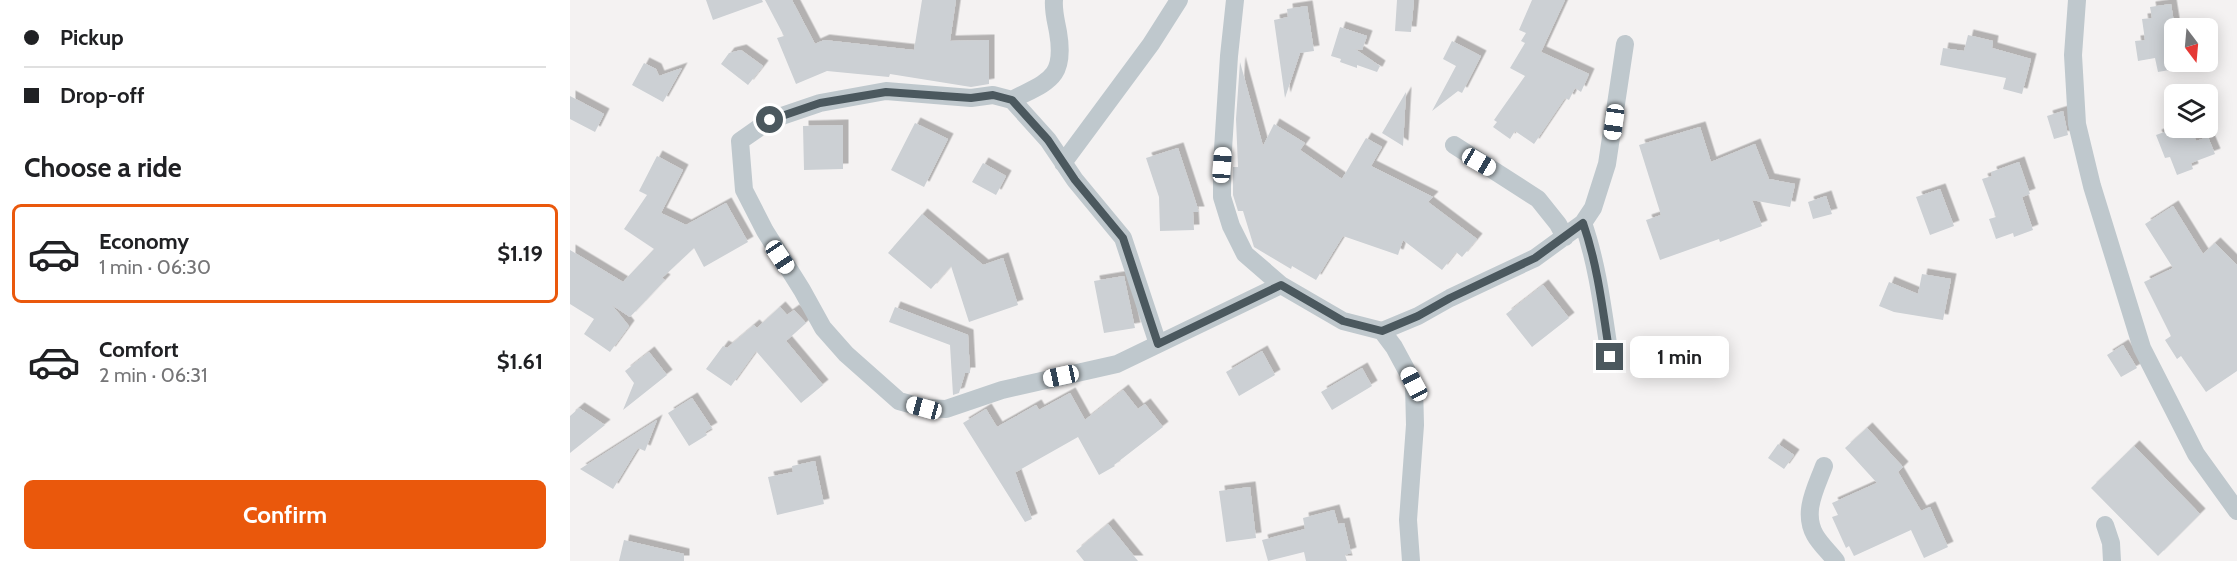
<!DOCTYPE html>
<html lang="en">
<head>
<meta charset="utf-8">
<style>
  body { margin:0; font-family:Cabin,sans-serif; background:#f2f2f2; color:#202124; height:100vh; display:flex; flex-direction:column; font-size:22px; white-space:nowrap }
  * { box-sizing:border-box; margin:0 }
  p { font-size:20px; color:#757577 }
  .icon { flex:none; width:33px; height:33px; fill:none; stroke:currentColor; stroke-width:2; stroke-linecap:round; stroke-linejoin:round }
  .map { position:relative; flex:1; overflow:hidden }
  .sheet { display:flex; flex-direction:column; background:#fff; width:570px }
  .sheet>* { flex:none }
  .guide { display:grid; align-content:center; height:132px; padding:0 24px; background:#fff }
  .needle { width:39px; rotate:164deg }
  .buttons { position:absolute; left:1594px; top:18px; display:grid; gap:12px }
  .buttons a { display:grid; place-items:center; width:54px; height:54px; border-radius:9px; background:#fff; box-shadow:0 3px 15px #0003; font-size:30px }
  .end { position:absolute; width:27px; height:27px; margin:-14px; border:8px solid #4b585e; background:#fff; box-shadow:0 0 0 3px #fff }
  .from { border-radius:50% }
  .bubble { position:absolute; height:42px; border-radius:9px; background:#fff; box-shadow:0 3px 15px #0003; font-size:20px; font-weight:700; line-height:42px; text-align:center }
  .car { position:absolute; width:18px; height:36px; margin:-18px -9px; border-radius:8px; box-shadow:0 0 4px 2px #0007; background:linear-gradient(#fff 24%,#345 0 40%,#fff 0 76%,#345 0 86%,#fff 0) }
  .guide b { display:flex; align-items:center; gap:21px; height:57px; font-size:22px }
  .guide b+b { border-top:2px solid #e0e0e0 }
  .guide i { width:15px; height:15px; background:#202124 }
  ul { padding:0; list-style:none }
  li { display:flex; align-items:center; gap:18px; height:99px; margin:0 12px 9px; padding:0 12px; border:3px solid transparent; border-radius:9px }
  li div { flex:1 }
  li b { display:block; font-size:22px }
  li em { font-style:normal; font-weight:700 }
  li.active { border-color:#ea580c }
  li>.icon { width:54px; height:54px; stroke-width:1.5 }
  h2 { padding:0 24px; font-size:27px; line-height:72px }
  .cta { display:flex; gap:12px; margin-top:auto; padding:12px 24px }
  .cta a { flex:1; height:69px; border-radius:9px; background:#ea580c; color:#fff; font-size:24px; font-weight:700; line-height:69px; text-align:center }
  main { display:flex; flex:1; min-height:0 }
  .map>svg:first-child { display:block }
  .building { fill:#ccd0d4; filter:url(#shadow) }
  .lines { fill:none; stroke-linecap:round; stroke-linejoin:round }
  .street { stroke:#bfc8cd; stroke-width:18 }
  .route { stroke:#4b585e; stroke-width:8 }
</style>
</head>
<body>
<main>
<section class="sheet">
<div class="guide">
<b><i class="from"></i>Pickup</b>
<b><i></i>Drop-off</b>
</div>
<h2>Choose a ride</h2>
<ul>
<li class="active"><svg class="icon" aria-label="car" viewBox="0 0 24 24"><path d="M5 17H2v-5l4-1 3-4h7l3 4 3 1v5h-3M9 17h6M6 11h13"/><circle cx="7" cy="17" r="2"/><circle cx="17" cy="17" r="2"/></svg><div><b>Economy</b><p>1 min · 06:30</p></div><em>$1.19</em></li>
<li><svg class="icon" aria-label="car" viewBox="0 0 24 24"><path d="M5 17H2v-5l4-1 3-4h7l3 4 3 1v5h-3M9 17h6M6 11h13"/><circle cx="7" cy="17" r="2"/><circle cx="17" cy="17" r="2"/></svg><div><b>Comfort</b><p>2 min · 06:31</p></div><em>$1.61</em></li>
</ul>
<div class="cta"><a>Confirm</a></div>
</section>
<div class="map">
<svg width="1667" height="561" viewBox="0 0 1667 561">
  <defs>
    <filter id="shadow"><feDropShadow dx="5.5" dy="-5.5" stdDeviation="0" flood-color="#0004"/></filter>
  </defs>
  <rect width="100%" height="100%" fill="#f4f2f2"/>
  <path class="building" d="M136,0H192L193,2L143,20Z
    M195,0H222L245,44L254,40L344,50L352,0H386L380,41L419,40V84L401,87L320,74L319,77L257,71L226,84L207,38L214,36Z
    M827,0H844L841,32L825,31Z
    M962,0H995L971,52L1019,74L1011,92L1005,88L999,100L995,98L964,144L945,131L940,139L923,127L927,122L924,120L955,76L940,68L955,43L951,41L956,33L949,30Z
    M1601,4L1605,29V69L1588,72L1585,58L1568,61L1565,41L1575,40L1572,19L1582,18L1580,7Z
    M737,6L744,51L730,53L715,98L704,20L718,17L717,9Z
    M770,27L797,36L792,50L785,49L810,66L807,72L787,65V68L770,62L771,59L761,56Z
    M1398,35L1423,41L1422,48L1461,59L1452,94L1433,89L1436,78L1370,65L1373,48L1394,51Z
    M882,41L911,56L892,93L888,91L862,111L886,66L873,59Z
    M171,50L193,66L178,85L151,64L159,53Z
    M670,62L693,146L704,124L735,143L730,150L772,179L796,138L812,147L801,166L863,197L858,202L907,239L892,257L886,252L872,270L833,240L828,255L773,236L746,280L722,266L721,269L684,247L673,211H668L663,195V167H668L666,119Z
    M74,63L86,69L89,76L112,68L93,102L62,85Z
    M836,92L833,146L812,133Z
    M0,96L34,114L25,132L0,119Z
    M1493,111L1498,135L1484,139L1477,116Z
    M345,123L378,139L354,187L321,170Z
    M273,125V169L234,170L233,126Z
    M1130,127L1141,162L1185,144L1199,179L1225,184L1220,207L1182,200L1192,226L1150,242L1149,239L1090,260L1076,220L1091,215L1069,145Z
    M1606,128H1621L1626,141L1638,137L1645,154L1621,163L1623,169L1607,175L1600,157L1595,158L1586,135Z
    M608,148L629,212H623L624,230L590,231L589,197L576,158Z
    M87,156L113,170L91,213L116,225L156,203L178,242L134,267L124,248L92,278L95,280L60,317L42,305L59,326L40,352L14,334L24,319L0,304V250L53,282L84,249L54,229L77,195L69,191Z
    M1449,162L1460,194L1452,197L1463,230L1444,237L1443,233L1426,239L1419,219L1426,217L1412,179L1422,176L1421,172Z
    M413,163L436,176L426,195L402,182Z
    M1370,189L1384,226L1360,235L1346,197Z
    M1256,196L1262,214L1243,219L1238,202Z
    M1603,206L1633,254L1645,243L1667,265V371L1636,392L1611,356L1607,359L1595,340L1601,336L1574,282L1603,268L1575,224Z
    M352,214L413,265L433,258L448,305L399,322L381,266L361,289L318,253Z
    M1352,274L1381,279L1373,320L1324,312L1309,306L1319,282L1348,294Z
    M554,276L565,328L534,333L524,281Z
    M973,285L999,318L962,347L936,314Z
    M210,307L217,315L224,310L236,323L216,341L253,385L231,403L186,351L161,386L136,369L153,346L157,348L184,325L187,328Z
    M325,307L398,335L400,373H395L389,393L383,395L380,345L319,322Z
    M1553,345L1567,368L1551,377L1537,355Z
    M692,351L705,375L669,396L656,372Z
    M79,352L97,375L53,410L64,383L55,371Z
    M792,368L802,386L762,410L751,392Z
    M553,390L568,409L575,404L593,427L544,465L545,466L529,475L508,437L446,472L444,469L462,519L455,522L393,423L416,409L427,427L466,405L469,410L500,393L515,420Z
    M122,398L142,428L135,432L137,435L119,446L98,413Z
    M9,408L35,425L0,453V416Z
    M87,420L75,451L68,448L43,489L10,469Z
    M1297,428L1333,467L1328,472L1351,511L1360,507L1378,547L1354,558L1341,530L1284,556L1279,546L1276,548L1262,517L1268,515L1262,503L1307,483L1275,448Z
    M1208,444L1224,455L1214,469L1198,458Z
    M1564,446L1630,514L1588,556L1521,488Z
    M245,461L254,504L207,515L198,477L223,472L222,466Z
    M680,487L686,538L656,542L649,491Z
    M764,510L768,524L774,523L781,553L775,555L777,561H736L734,552L698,561L692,540L735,529L733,518Z
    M538,524L568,561H514L506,551Z
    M54,540L114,554V561H49Z"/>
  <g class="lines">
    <path class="street" d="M665,0L659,56L652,165V197L661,226L675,254L711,285L773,321L812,331L824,347L844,384L845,425L838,520L841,561
      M1507,0L1503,55L1507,124L1522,186L1572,348L1626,454L1667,511
      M442,100C478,81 496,79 488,32C486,21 483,11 484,0
      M884,145L968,199L988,224L995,237
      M493,163L581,44L609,0
      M1013,223C1028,266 1033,312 1040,357
      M812,331L848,316L880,298L965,258L1013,223L1023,208L1037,164L1055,44
      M588,344L553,238L505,180L478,140L442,100L423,95L401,98L316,91L250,103L200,120L170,141L174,190L195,231L232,290L253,328L276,354L329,401L354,408L376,409L432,390L547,364L711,285
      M1254,466C1246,488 1232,512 1245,535C1250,544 1259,552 1266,561
      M1535,525L1541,543L1542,561"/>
  </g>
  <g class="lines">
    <path class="route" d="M200,120L250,103L316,92L401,98L423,95L442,100L478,140L505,180L553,238L588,344L711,285L773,321L812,331L848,316L880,298L965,258L1013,223C1028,266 1033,312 1040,357"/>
  </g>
</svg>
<div class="buttons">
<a><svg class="needle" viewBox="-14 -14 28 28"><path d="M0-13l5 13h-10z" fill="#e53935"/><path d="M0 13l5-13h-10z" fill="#757577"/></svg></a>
<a><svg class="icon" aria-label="layers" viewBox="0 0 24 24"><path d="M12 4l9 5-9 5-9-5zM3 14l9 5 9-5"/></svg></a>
</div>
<i class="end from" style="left:200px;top:120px"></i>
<i class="end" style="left:1040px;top:357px"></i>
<div class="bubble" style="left:1060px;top:336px;width:99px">1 min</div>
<i class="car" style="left:1044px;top:122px;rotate:188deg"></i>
<i class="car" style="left:909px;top:162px;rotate:120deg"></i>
<i class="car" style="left:652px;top:165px;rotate:4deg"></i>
<i class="car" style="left:210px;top:257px;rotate:146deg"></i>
<i class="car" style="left:491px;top:376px;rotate:258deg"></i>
<i class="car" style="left:844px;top:384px;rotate:332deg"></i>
<i class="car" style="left:354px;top:408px;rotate:285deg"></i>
</div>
</main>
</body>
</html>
